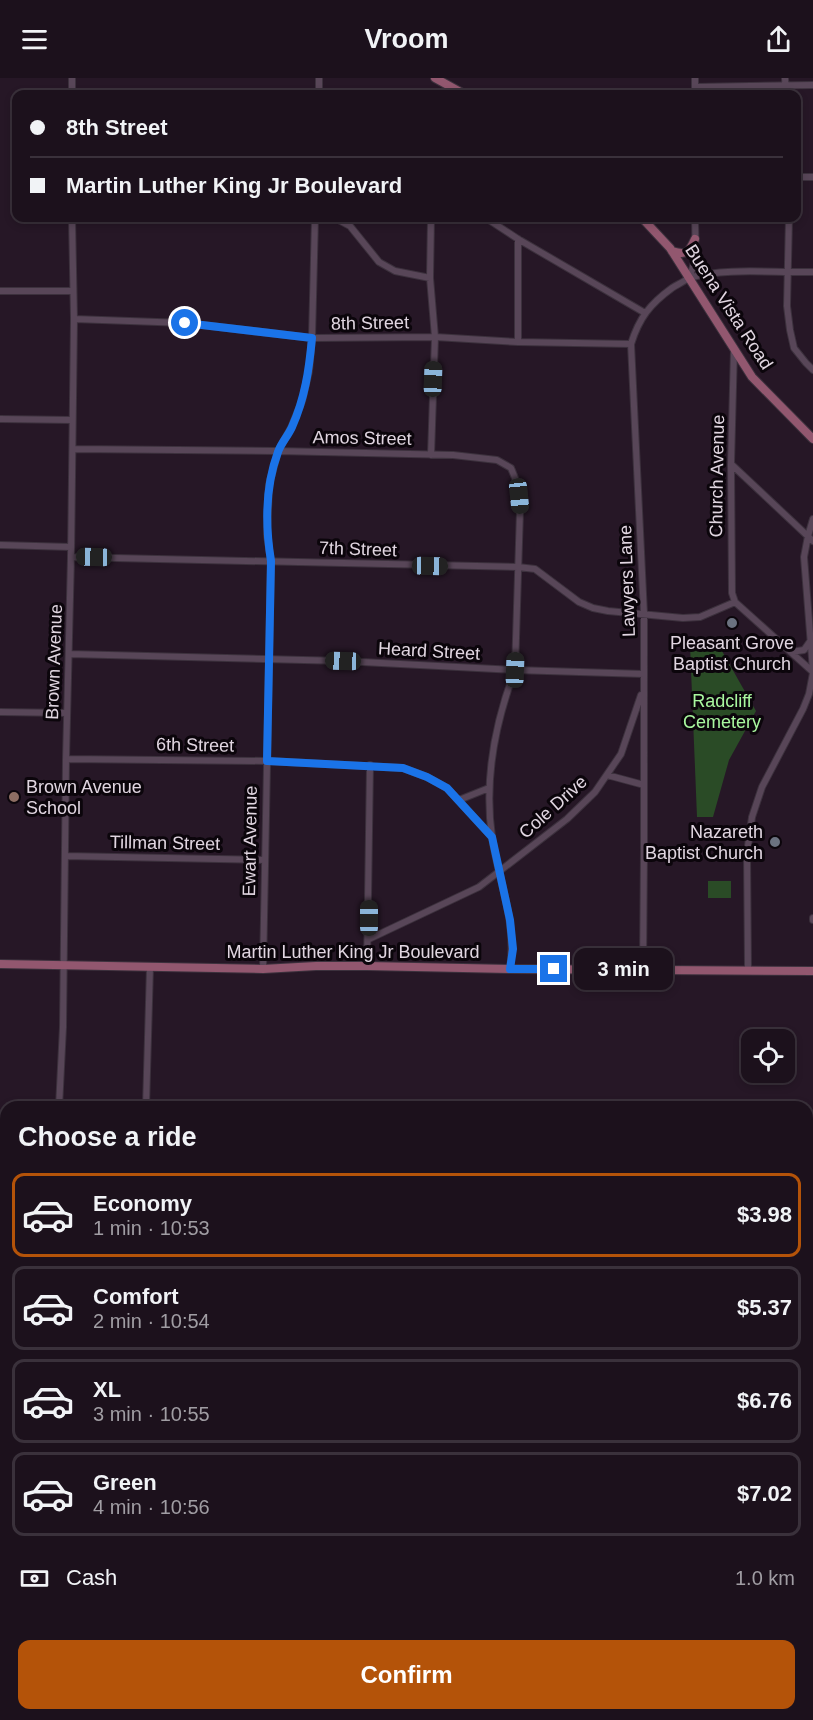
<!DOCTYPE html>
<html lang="en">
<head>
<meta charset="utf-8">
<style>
  body { margin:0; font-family:Arial,sans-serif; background:#291f29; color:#f1f3f6; height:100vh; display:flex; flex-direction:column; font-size:22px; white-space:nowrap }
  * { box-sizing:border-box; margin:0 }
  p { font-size:20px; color:#a09da3 }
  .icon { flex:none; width:33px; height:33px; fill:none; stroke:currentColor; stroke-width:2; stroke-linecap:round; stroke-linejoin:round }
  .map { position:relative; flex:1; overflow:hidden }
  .drawer { position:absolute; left:0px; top:1023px; width:813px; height:620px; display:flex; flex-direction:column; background:#1c111c; border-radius:18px 18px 0 0; box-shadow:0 3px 9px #0003,0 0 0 2px #3a313b }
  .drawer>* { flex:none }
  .top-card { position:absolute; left:12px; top:12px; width:789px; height:132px; border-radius:12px; box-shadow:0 3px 9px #0003,0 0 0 2px #3a313b; display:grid; align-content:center; height:132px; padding:0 18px; background:#1c111c }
  .tools { position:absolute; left:741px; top:951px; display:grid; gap:12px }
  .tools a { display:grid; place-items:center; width:54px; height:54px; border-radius:12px; background:#1c111c; box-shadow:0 3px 9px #0003,0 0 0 2px #3a313b; font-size:30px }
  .end { position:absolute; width:27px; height:27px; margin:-14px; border:8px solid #1a73e8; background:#fff; box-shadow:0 0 0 3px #fff }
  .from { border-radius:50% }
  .bubble { position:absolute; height:42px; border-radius:12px; background:#1c111c; box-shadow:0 3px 9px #0003,0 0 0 2px #3a313b; font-size:20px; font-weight:800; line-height:42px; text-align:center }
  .car { position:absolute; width:18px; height:36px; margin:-18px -9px; border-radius:8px; box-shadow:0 0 4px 2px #0007; background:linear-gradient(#222 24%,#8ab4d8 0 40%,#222 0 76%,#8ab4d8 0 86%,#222 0) }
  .top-card b { display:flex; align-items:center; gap:21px; height:57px; font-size:22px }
  .top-card b+b { border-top:2px solid #3a313b }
  .top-card i { width:15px; height:15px; background:#f1f3f6 }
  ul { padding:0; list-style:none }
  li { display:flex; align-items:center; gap:18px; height:84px; margin:0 12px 9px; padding:0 6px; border:3px solid #3a313b; border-radius:12px }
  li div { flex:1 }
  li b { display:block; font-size:22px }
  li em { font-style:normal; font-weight:800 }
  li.selected { border-color:#b45309 }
  li>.icon { width:54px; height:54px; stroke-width:1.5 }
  h2 { padding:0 18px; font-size:27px; line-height:72px }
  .pay { display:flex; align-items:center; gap:15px; height:66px; padding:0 18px; font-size:22px }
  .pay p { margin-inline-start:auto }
  .cta { display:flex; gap:12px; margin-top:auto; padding:12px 18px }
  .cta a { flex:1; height:69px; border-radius:12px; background:#b45309; color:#fff; font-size:24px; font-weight:800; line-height:69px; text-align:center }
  header { display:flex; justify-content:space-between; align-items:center; height:78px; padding:0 18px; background:#1c111c; font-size:27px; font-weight:800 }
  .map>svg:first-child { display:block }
  .green { fill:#2a4b26 }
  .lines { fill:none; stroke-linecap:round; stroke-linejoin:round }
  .minor-casing { stroke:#3c313d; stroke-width:8 }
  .major-casing { stroke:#3c313d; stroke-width:10 }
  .minor { stroke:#584658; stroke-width:6 }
  .major { stroke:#92576f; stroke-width:8 }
  .rail-casing { stroke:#968996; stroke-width:4.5 }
  .rail { stroke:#0b050b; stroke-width:2; stroke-dasharray:7; stroke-linecap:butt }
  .route { stroke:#1a73e8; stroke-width:8 }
  .worship-dot { fill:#6b7280; stroke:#0b050b; stroke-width:2 }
  .education-dot { fill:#8d6e63; stroke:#0b050b; stroke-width:2 }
  .labels { text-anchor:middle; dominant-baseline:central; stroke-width:6; stroke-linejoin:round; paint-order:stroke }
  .street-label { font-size:18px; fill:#e1d6e1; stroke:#0b050b }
  .poi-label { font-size:18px; fill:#e1d6e1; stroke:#0b050b }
  .park-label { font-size:18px; fill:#a9f79f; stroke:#0b050b }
</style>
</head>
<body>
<header><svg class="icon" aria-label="menu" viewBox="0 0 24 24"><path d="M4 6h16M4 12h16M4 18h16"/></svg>Vroom<svg class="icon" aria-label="share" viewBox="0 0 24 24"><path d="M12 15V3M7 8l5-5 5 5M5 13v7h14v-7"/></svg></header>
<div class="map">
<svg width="813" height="1642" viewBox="0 0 813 1642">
  <rect width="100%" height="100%" fill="#261726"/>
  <path class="green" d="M718,566L756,633L729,682L713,739H697L690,567Z
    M708,803H731V820H708Z"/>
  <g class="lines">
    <defs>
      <path id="minor" d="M785,0L786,16
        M695,9L813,7
        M72,16V0
        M319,16V0
        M695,16V0
        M796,99H813
        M335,140L350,148L379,184L395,193L430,200
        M431,140L430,200L435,259L431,377
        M486,140L518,161L645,235
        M789,140L787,228L790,252L794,270L806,285L813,292
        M518,161V264
        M688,200C728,189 772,195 813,194
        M0,213H73
        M74,241L185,245L312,260L435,259L518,264L631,266
        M734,271L731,386L732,515L735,524L813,594
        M0,341L72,342
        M73,371L278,373L453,377L497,382L511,390L517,405L520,433L515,592C495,645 484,703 492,759C499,805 517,843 510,891
        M731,386L813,463
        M813,441L808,458L804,479L813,593
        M0,467L71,469
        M71,479L518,489L535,491L579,524L593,530L608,533L683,540L700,539L735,524
        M791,574L804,572L811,562
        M69,576L343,583L515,592L644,596
        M0,634L67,635
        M66,681L267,683L403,690L427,699L447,710L492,759
        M607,697L644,707
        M459,722L489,710
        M65,778L265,782
        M813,842V840
        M369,861L479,809L567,741L595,714L621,676L641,617
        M367,888L370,687
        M263,891L271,483L267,457L269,407L278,373L291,350L302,323L309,293L312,260L315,140
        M643,891L644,771V536L631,266C639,240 650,226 672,210C676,207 684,204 688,200C698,187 695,155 695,140
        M748,892L747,775L752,739L762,709L803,631L809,616L813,595
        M59,1029L63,949L66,681L71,479L74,241L72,140
        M146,1029L150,889
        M807,1302L813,1301
        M0,1352L6,1349
        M807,1459L813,1457
        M0,1504L6,1509
        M0,1518L6,1517
        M807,1598L813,1601
        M131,1636L136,1642
        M153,1636L158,1642
        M404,1636L412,1642
        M537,1636L547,1642
        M660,1636L670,1642
        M180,1642L185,1636
        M683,1642L686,1636"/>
      <path id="major" d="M435,0L464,16
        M642,140L670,170L752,299L813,361
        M672,173C687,178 689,174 695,161
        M0,886L263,891L316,888H367L510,891L813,893"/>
    </defs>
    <use href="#minor" class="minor-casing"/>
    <use href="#major" class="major-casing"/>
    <use href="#minor" class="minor"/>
    <use href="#major" class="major"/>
    <defs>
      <path id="rail" d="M0,1138L6,1140
        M807,1256H813"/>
    </defs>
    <use href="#rail" class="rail-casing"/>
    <use href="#rail" class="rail"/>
  </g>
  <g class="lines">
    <path class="route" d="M185,245L312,260C309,292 305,320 292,349C288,358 281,365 278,374C265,409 265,446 271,483L267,683L403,690L427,699L447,710L492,759L510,842L513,871L510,891H554"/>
  </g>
  <g class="worship-dot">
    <circle cx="732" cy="545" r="6"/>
    <circle cx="775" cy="764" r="6"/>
  </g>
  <circle class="education-dot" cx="14" cy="719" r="6"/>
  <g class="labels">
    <g class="street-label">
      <text transform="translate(729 229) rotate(57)">Buena Vista Road</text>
      <text transform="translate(370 245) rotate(-1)">8th Street</text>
      <text transform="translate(362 360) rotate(1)">Amos Street</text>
      <text transform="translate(717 398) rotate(-89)">Church Avenue</text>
      <text transform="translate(358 471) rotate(2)">7th Street</text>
      <text transform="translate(627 503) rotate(-92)">Lawyers Lane</text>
      <text transform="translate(429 573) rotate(3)">Heard Street</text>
      <text transform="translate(54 584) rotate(-88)">Brown Avenue</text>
      <text transform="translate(195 667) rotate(1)">6th Street</text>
      <text transform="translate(553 729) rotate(-42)">Cole Drive</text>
      <text transform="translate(250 763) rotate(-89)">Ewart Avenue</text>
      <text transform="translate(165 765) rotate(1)">Tillman Street</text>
      <text x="353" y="874">Martin Luther King Jr Boulevard</text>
    </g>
    <g class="poi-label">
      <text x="732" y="565">Pleasant Grove<tspan x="732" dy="21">Baptist Church</tspan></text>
      <text x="26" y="709" text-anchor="start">Brown Avenue<tspan x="26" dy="21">School</tspan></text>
      <text x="763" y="754" text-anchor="end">Nazareth<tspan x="763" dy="21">Baptist Church</tspan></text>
    </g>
    <g class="park-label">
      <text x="722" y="623">Radcliff<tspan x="722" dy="21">Cemetery</tspan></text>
    </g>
  </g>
</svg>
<div class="tools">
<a><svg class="icon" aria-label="locate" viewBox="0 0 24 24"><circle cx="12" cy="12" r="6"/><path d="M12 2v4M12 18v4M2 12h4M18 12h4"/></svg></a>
</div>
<i class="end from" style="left:185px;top:245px"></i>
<i class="end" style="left:554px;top:891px"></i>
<div class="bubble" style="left:574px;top:870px;width:99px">3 min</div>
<i class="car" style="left:433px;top:301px;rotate:2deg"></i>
<i class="car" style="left:519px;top:418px;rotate:174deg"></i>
<i class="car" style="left:94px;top:479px;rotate:271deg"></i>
<i class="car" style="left:430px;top:488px;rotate:91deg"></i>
<i class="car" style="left:343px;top:583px;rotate:272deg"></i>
<i class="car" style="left:515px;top:592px;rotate:2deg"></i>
<i class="car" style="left:369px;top:840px;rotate:0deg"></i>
<div class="top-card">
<b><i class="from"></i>8th Street</b>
<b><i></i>Martin Luther King Jr Boulevard</b>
</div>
<section class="drawer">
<h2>Choose a ride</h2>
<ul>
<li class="selected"><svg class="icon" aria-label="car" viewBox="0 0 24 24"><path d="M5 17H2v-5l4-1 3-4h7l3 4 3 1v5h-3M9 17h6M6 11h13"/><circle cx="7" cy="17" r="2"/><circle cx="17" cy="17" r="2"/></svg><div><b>Economy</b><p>1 min · 10:53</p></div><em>$3.98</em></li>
<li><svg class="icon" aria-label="car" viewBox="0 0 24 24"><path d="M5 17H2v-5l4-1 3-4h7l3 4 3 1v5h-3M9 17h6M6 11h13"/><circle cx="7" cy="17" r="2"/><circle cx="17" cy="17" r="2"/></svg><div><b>Comfort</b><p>2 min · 10:54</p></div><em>$5.37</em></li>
<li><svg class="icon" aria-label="car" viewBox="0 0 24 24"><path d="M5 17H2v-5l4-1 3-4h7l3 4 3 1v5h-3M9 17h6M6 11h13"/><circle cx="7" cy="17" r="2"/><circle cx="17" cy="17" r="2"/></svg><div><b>XL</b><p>3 min · 10:55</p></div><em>$6.76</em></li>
<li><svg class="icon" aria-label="car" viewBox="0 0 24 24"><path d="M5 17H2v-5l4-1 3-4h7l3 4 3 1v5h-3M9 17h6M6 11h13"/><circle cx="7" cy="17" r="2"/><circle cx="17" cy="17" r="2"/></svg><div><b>Green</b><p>4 min · 10:56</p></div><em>$7.02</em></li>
</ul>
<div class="pay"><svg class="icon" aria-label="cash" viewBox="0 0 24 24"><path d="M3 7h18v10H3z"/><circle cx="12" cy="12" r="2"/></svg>Cash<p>1.0 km</p></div>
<div class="cta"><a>Confirm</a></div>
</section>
</div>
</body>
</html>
